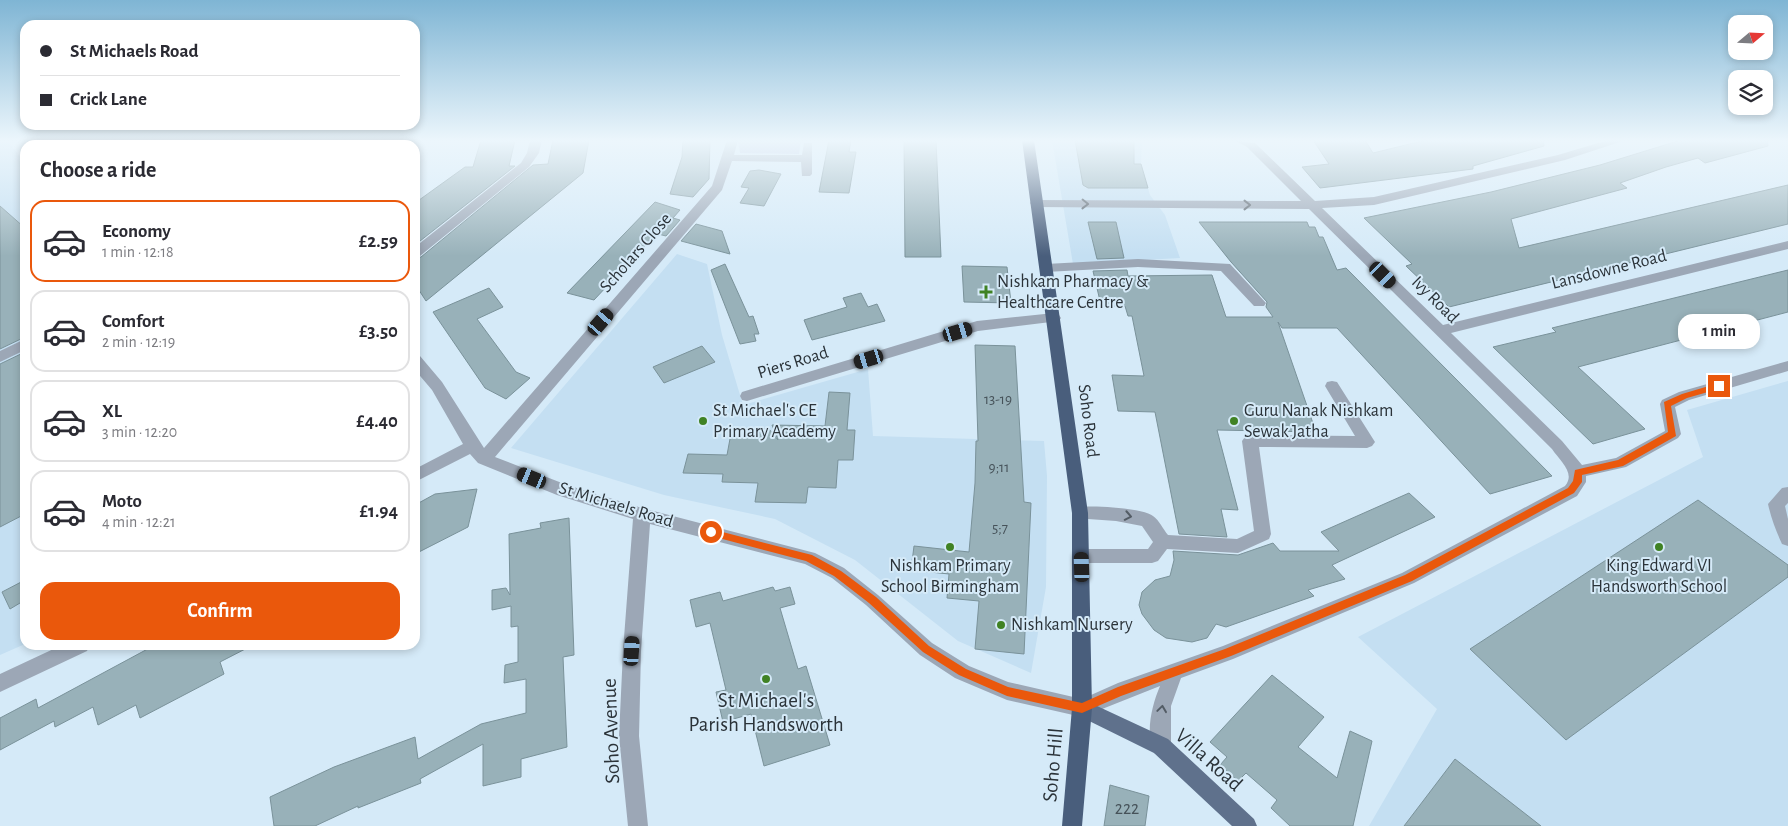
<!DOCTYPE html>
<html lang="en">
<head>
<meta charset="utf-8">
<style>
  body { margin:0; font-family:"Alegreya Sans",sans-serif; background:#f7f7f7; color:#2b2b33; height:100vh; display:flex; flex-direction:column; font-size:19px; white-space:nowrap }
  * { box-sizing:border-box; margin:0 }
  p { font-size:16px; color:#7c7c81 }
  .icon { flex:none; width:28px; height:28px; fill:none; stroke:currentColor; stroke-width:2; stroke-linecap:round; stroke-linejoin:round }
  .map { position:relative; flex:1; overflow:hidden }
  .side { position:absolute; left:20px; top:140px; width:400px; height:510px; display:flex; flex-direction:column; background:#fff; border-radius:15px; box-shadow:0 2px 8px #0003 }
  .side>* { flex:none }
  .banner { position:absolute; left:20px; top:20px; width:400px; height:110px; border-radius:15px; box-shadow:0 2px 8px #0003; display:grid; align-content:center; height:110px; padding:0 20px; background:#fff }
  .needle { width:32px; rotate:71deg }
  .controls { position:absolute; left:1728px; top:15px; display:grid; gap:10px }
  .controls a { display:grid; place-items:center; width:45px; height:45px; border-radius:10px; background:#fff; box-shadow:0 2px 8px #0003; font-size:25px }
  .end { position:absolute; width:22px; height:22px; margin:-11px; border:6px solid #ea580c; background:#fff; box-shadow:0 0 0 2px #fff }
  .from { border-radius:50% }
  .bubble { position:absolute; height:35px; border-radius:15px; background:#fff; box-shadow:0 2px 8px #0003; font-size:16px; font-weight:600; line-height:35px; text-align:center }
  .car { position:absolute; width:15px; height:30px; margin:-15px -8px; border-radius:6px; box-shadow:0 0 4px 1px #0007; background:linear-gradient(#222 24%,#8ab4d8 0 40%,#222 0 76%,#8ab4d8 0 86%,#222 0) }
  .banner b { display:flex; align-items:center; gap:18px; height:48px; font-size:19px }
  .banner b+b { border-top:1px solid #e1e1e2 }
  .banner i { width:12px; height:12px; background:#2b2b33 }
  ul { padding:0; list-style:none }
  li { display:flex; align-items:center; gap:15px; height:82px; margin:0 10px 8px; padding:0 10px; border:2px solid #e1e1e2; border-radius:15px }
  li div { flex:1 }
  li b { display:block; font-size:19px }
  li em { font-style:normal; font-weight:600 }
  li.current { border-color:#ea580c }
  li>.icon { width:45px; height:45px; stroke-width:1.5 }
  h2 { padding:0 20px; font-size:22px; line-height:60px }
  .button { display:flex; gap:10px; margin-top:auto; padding:10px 20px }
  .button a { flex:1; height:58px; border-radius:15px; background:#ea580c; color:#fff; font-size:20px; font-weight:600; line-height:58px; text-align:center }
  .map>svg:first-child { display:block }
  .built { fill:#c4dff2 }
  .green { fill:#b7bcdf }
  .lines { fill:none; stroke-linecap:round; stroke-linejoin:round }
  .stream { stroke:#81b6b7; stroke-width:6 }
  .building { fill:#98b1b9; stroke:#7a929a }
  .minor { fill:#9ca7b6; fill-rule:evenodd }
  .major { fill:#5f718c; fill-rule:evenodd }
  .highway { fill:#495e7c; fill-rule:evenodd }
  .oneway { stroke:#535c65 }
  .route { fill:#ea580c }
  .poi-dot { fill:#408224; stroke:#d5eaf8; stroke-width:2 }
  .labels { text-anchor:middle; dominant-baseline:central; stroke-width:4; stroke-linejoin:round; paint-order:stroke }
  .number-label { font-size:15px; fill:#465259 }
  .street-label { font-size:18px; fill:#2b3339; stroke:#d5eaf8 }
  .poi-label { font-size:18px; fill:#2b3339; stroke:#d5eaf8; text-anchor:start }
  .near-number-label { font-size:18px; fill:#465259 }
  .near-poi-label { font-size:21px; fill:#2b3339; stroke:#d5eaf8 }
  .near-street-label { font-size:21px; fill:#2b3339; stroke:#d5eaf8 }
</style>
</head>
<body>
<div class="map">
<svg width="1788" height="826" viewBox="0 0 1788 826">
  <rect width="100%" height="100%" fill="#d5eaf8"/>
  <path class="built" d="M0,140H7L25,163V644L0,655Z
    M1052,140H1142L1141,165L1150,195L1165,215L1180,258L1073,264Z
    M677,254L707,264L722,335L743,405L868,369L873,436L1044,441L1047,476L1046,587L1031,673L958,641L855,560L775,519L664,495L511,448Z
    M1788,381V826H1369L1437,709L1358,637L1703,457L1687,410Z"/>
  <path class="green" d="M738,140H801L799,154L740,153Z"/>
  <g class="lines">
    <path class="stream" d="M387,145L389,140"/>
  </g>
  <path class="building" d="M481,140H515L509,166H515L415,245V203L465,167H473Z
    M553,140H589L583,173L426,301L415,284V259L421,257L533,165L548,164Z
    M683,140H710L709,179L693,197L670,194L682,157Z
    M829,140H851L849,152H856L849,193L819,192Z
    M904,140H936L941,257H905Z
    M1075,140H1134V164H1141L1148,188H1088L1083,185Z
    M1313,140H1365L1373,153L1426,140H1543L1544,146L1473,166V169L1320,188L1302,167L1329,164Z
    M1681,140H1767L1768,146L1705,163L1698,158L1666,167L1620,183L1627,188L1511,219L1519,248L1788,185V224L1449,307L1406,266L1412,264L1364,218L1491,192L1600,165Z
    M759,170L781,174L764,206L740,203L749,188L741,187L750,171Z
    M655,202L680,210L673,218L680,220L666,236L658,234L650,240L594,300L567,293Z
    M0,206L25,228V337L0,349Z
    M1088,222H1116L1124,258L1097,259Z
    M1199,222H1307L1309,227H1315L1319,237H1323L1337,270L1346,268L1552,476L1490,494L1337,328H1282L1278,322L1316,432L1217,430L1238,510L1221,509L1227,537L1179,534L1155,412L1118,411L1112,375L1144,376L1132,316H1128L1125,306H1109L1108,301H1100L1093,271L1127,270L1128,276L1212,275L1226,317H1273L1266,307L1267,302L1231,262Z
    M696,224L722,231L730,254L681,241Z
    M725,264L749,317L753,316L759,334H754L756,341L740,344L711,270Z
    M962,266L1007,267L1011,303L964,302Z
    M1788,270V312L1578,367L1645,429L1593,444L1493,347L1556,332L1552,328Z
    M489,288L503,307L477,319L516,372L530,378L506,399L485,388L433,312Z
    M861,293L868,307L877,304L885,321L812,340L804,320L847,307L843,298Z
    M975,345L1015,346L1024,502L1031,503L1024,654L975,649L979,601L947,598L949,574L911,570L914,546L969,552L975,483L976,441H978Z
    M702,346L715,362L664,383L653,367Z
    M25,352V514L0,527V364Z
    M829,392L850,393L847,430H855L853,460H838L836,488L808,487L806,503L755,502L758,483L722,482L723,474L683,473L688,454L727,455L732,428L769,429L778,440L772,425L825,426Z
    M477,489L468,527L415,554V505L435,494Z
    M1409,493L1435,517L1332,565L1345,579L1308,590L1314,596L1226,627L1216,624L1207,638L1192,642L1166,638L1154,630L1142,614L1139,605L1142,592L1155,580L1170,576L1174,560L1173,551L1238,555L1273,543L1280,551H1339L1321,532Z
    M1698,500L1788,565V577L1566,740L1470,649Z
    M569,518L574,655L563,657L567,747L521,759V777L483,786V744L420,779L421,783L358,808V806L315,826H274L270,797L334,767L415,737L418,759L481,724L526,713V679L504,683L505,665L518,662V626L511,627V606L492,610V590L506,588L510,595L509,534L541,528L540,523Z
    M25,580V600L10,609L2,592Z
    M773,587L775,591L790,587L795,604L780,608L798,669L806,666L830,745L764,766L751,714L723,722L716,692L726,690L710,623L696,627L690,600L720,592L723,601Z
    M155,645H253L220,662L224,674L140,718L136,705L98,725L93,707L55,727L54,721L0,750V718L36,699L38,708Z
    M1272,675L1324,717L1298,747L1337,778L1350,731L1372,741L1353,826H1290L1271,808L1277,800L1246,773L1238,781L1220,765L1227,757L1210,742Z
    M1455,759L1541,826H1404Z
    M1110,785L1149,796L1145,826H1104Z"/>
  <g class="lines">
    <path class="minor" d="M25,140H36L40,145H28Z
      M266,140H277L280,145H268Z
      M530,140H542L539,153L529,167L420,256L415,257V247L521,163L527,153Z
      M727,140H738L734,155H802L804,143H812V174L810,176H802L801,162L732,161L722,190L495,457L567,485L642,508L815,553L844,568L878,595L932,643L969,666L1008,682L1082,699L1118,683L1223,646L1402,573L1565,486C1576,473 1560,461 1552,449L1309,209L1036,207L1032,206L1030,203L1032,200L1301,201L1247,147L1234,140L1255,143L1315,201L1374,197L1558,155L1608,140H1626L1565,160L1374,205L1322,208L1443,325L1788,241V249L1451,333L1562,441L1582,465L1616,458L1665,431L1660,404L1662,400L1679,392L1788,361V371L1689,400L1675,407L1681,434L1678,438L1626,467L1586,476V482L1577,496L1414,583L1233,659L1181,678L1171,706V746L1168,753L1161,756L1154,753C1145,732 1152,705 1160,686L1082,717L1007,700L955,678L920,655L866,605L832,578L805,564L650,524L641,651L639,736L648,826H628L619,736L623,651L633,519L557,495L478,463L470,454L415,482V469L463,444L432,390L415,370V355L420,356L442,382L484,448L712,186Z
      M1138,259L1230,264L1266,303L1264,306H1254L1221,271L1138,267L1046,272L1040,268L1046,264Z
      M1054,313L1059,315L1061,318L1059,321L978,331L747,401L742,400L740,396L742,392L977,321Z
      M25,339V350L0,362V351Z
      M1332,381L1337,382L1375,442L1372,446L1367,448L1259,447L1271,534L1269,539L1238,553L1167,549L1158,561L1152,563H1081L1075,561L1073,556L1075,551L1081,549H1148L1153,542L1142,526L1116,521L1074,518L1072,513L1074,508C1086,504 1144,508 1153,516C1159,520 1163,529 1168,535L1237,539L1254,531L1242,441L1245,437L1250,435L1355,436L1325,386L1327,382Z
      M1788,487V503L1785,506L1788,519V546L1782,544C1776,531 1771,518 1768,504L1782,488Z
      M62,645H90L87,651L0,692V674Z"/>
    <path class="major" d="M1082,699L1168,739L1254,819L1257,826H1232L1154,753L1075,714L1072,708L1075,702Z"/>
    <path class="highway" d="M1022,140H1034L1088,513L1092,708L1082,826H1062L1072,708V513Z"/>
  </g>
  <defs><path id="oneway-chevron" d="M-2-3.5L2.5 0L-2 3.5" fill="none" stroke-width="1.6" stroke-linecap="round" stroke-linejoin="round" transform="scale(1.25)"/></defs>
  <g class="oneway">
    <use href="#oneway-chevron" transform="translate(1085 204) rotate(1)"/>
    <use href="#oneway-chevron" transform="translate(1247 205)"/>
    <use href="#oneway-chevron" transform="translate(1128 516) rotate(11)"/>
    <use href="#oneway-chevron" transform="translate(1162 709) rotate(-82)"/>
  </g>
  <linearGradient id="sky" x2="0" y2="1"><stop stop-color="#7fb5d4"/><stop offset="0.55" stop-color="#ecf6fc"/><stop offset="1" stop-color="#ecf6fc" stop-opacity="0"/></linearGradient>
  <rect width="1788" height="256" fill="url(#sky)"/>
  <path class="route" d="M1719,383L1723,386L1722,388L1687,398L1671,406L1676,436L1623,466L1582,475V482L1574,493L1412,581L1231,656L1121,696L1082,713L1007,696L959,675L923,652L869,603L834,576L806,561L711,536L706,532L711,529L812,555L841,571L876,597L929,646L966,669L1008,687L1082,703L1118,687L1225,649L1405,575L1568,488L1573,481L1575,470L1618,460L1668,432L1664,402L1682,394Z"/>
  <g class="poi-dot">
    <path d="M983.5 284.5h5v5h5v5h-5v5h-5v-5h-5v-5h5z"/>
    <circle cx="703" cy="421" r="5"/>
    <circle cx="1234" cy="421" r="5"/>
    <circle cx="950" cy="547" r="5"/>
    <circle cx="1659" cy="547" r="5"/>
    <circle cx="1001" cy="625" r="5"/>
    <circle cx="766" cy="679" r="5"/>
  </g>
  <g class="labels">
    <g class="number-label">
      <text x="998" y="399">13-19</text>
      <text x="999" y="467">9;11</text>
      <text x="1000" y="528">5;7</text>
    </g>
    <g class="street-label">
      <text transform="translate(636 253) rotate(-49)">Scholars Close</text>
      <text transform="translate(1609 270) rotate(-14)">Lansdowne Road</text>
      <text transform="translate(1435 300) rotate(45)">Ivy Road</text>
      <text transform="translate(793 363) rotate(-17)">Piers Road</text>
      <text transform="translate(1088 421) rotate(83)">Soho Road</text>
      <text transform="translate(616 505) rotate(17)">St Michaels Road</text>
    </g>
    <g class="poi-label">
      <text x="997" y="282">Nishkam Pharmacy &amp;<tspan x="997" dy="21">Healthcare Centre</tspan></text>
      <text x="713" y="411">St Michael's CE<tspan x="713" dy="21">Primary Academy</tspan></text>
      <text x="1244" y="411">Guru Nanak Nishkam<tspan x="1244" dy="21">Sewak Jatha</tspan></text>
      <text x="950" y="566" text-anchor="middle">Nishkam Primary<tspan x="950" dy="21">School Birmingham</tspan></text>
      <text x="1659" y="566" text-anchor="middle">King Edward VI<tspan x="1659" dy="21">Handsworth School</tspan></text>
      <text x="1011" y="625">Nishkam Nursery</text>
    </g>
    <g class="near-number-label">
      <text x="1127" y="809">222</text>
    </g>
    <g class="near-poi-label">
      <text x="766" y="700">St Michael's<tspan x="766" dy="24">Parish Handsworth</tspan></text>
    </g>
    <g class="near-street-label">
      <text transform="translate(611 731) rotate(-92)">Soho Avenue</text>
      <text transform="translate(1209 760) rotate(42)">Villa Road</text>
      <text transform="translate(1053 765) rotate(-85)">Soho Hill</text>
    </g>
  </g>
</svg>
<div class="controls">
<a><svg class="needle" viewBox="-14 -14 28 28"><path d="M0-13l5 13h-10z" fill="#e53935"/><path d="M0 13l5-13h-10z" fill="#7c7c81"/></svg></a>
<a><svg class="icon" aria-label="layers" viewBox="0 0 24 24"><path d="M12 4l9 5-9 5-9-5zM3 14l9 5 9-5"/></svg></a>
</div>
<i class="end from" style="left:711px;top:532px"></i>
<i class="end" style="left:1719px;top:386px"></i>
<div class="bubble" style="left:1678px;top:314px;width:82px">1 min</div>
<i class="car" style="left:1383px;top:275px;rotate:135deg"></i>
<i class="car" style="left:601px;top:322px;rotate:41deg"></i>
<i class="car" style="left:958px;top:332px;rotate:73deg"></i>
<i class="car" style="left:869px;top:359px;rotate:253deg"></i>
<i class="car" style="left:532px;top:478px;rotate:292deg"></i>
<i class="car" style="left:1082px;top:567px;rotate:358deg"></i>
<i class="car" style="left:632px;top:651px;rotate:4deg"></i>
<div class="banner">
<b><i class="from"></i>St Michaels Road</b>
<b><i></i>Crick Lane</b>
</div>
<section class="side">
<h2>Choose a ride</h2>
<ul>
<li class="current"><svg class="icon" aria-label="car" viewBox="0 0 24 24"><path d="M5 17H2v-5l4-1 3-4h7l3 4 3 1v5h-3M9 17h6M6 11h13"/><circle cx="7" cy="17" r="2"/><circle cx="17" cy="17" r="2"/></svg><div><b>Economy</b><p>1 min · 12:18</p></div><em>£2.59</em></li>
<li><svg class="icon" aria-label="car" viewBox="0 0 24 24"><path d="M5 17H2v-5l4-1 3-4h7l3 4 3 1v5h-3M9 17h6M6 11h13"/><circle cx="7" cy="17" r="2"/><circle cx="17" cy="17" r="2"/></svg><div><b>Comfort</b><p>2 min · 12:19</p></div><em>£3.50</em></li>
<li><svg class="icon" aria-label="car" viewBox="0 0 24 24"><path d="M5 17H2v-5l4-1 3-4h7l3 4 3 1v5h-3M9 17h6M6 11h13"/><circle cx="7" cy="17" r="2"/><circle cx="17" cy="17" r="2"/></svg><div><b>XL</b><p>3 min · 12:20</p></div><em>£4.40</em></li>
<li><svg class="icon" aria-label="car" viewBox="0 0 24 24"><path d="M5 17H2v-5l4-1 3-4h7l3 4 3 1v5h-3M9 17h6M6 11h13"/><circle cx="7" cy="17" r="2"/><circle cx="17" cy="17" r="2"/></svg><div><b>Moto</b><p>4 min · 12:21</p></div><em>£1.94</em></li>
</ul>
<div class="button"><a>Confirm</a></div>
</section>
</div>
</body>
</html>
